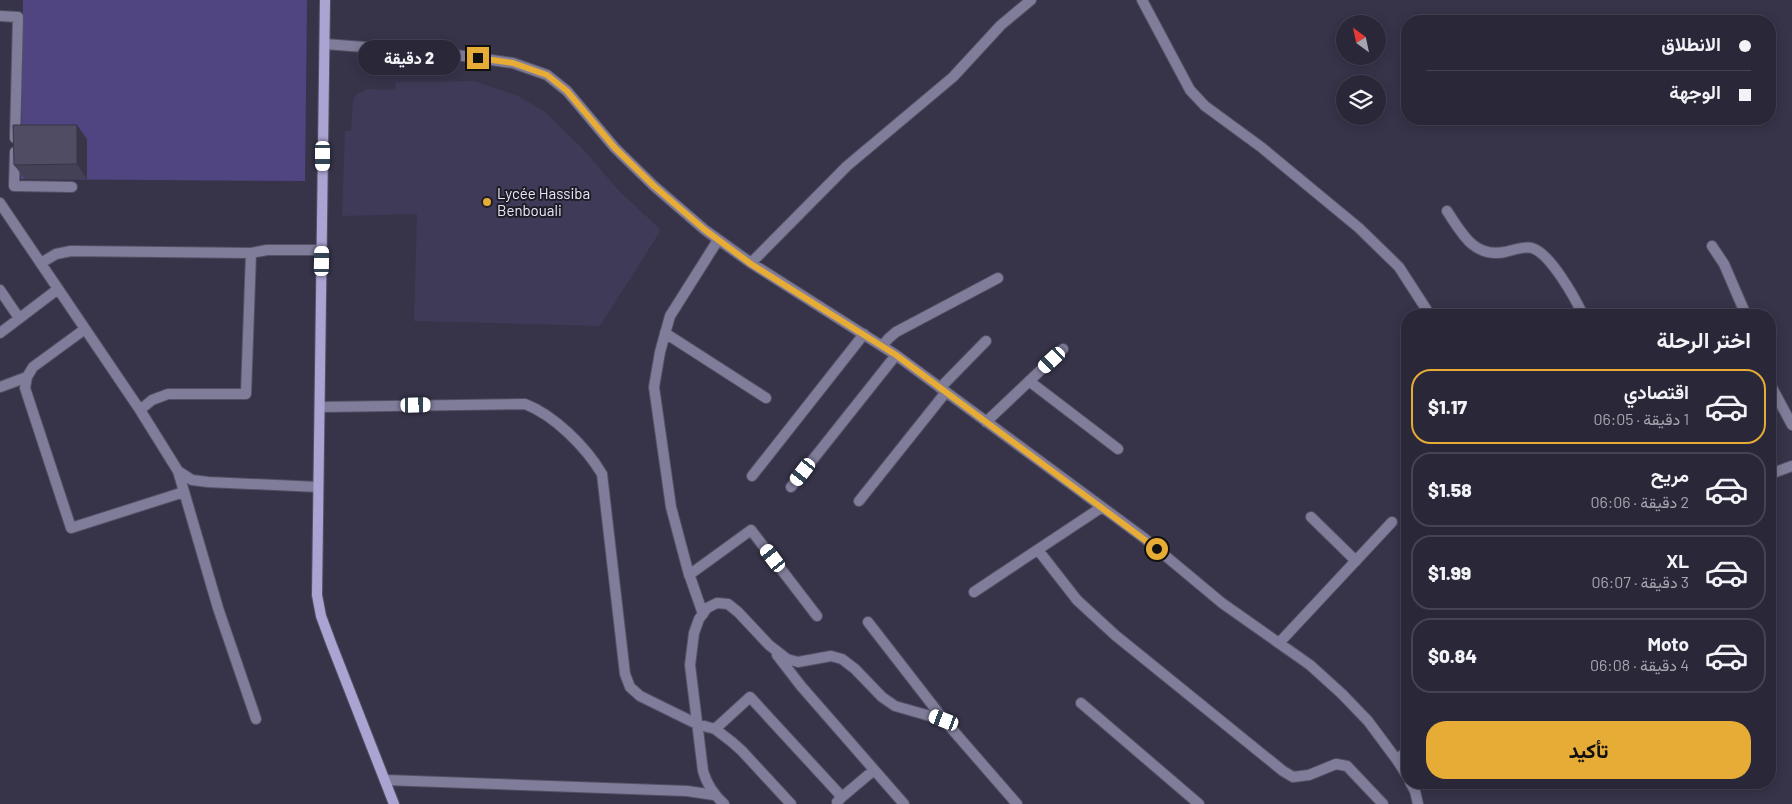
<!DOCTYPE html>
<html lang="ar">
<head>
<meta charset="utf-8">
<style>
  body { margin:0; font-family:Barlow,Vazirmatn,sans-serif; background:#312f40; color:#f1f3f6; direction:rtl; height:100vh; display:flex; flex-direction:column; font-size:19px; white-space:nowrap }
  * { box-sizing:border-box; margin:0 }
  p { font-size:16px; color:#a5a5ae }
  .icon { flex:none; width:28px; height:28px; fill:none; stroke:currentColor; stroke-width:2; stroke-linecap:round; stroke-linejoin:round }
  .map { position:relative; flex:1; overflow:hidden; direction:ltr }
  .sheet { position:absolute; left:1401px; top:309px; width:375px; height:480px; display:flex; flex-direction:column; background:#292738; border-radius:20px; box-shadow:0 2px 12px #0003,0 0 0 1px #454453; direction:rtl }
  .sheet>* { flex:none }
  .hud { position:absolute; left:1401px; top:15px; width:375px; height:110px; border-radius:20px; box-shadow:0 2px 12px #0003,0 0 0 1px #454453; direction:rtl; display:grid; align-content:center; height:110px; padding:0 25px; background:#292738 }
  .needle { width:32px; rotate:327deg }
  .controls { position:absolute; left:1336px; top:15px; display:grid; gap:10px }
  .controls a { display:grid; place-items:center; width:50px; height:50px; border-radius:50%; background:#292738; box-shadow:0 2px 12px #0003,0 0 0 1px #454453; font-size:25px }
  .end { position:absolute; width:22px; height:22px; margin:-11px; border:6px solid #e7ac36; background:#111; box-shadow:0 0 0 2px #111 }
  .from { border-radius:50% }
  .bubble { position:absolute; height:35px; border-radius:18px; background:#292738; box-shadow:0 2px 12px #0003,0 0 0 1px #454453; font-size:16px; font-weight:800; line-height:35px; text-align:center; direction:rtl }
  .car { position:absolute; width:15px; height:30px; margin:-15px -8px; border-radius:6px; box-shadow:0 0 4px 1px #0007; background:linear-gradient(#fff 24%,#345 0 40%,#fff 0 76%,#345 0 86%,#fff 0) }
  .hud b { display:flex; align-items:center; gap:18px; height:48px; font-size:19px }
  .hud b+b { border-top:1px solid #454453 }
  .hud i { width:12px; height:12px; background:#f1f3f6 }
  ul { padding:0; list-style:none }
  li { display:flex; align-items:center; gap:15px; height:75px; margin:0 10px 8px; padding:0 15px; border:2px solid #454453; border-radius:20px }
  li div { flex:1 }
  li b { display:block; font-size:19px }
  li em { font-style:normal; font-weight:800 }
  li.current { border-color:#e7ac36 }
  li>.icon { width:45px; height:45px; stroke-width:1.5 }
  h2 { padding:0 25px; font-size:22px; line-height:60px }
  .primary-button { display:flex; gap:10px; margin-top:auto; padding:10px 25px }
  .primary-button a { flex:1; height:58px; border-radius:20px; background:#e7ac36; color:#111; font-size:20px; font-weight:800; line-height:58px; text-align:center }
  .map>svg:first-child { display:block }
  .built { fill:#3e3a57 }
  .green { fill:#504581 }
  .lines { fill:none; stroke-linecap:round; stroke-linejoin:round }
  .street-casing { stroke:#545166; stroke-width:12 }
  .secondary-casing { stroke:#545166; stroke-width:12 }
  .street { stroke:#807d9a; stroke-width:10 }
  .secondary { stroke:#a9a4d2; stroke-width:10 }
  .wall { fill:#444156 }
  .shaded-wall { fill:#373546 }
  .building { fill:#4f4c64; stroke:#373546 }
  .route { stroke:#e7ac36; stroke-width:6 }
  .poi-dot { fill:#e7ac36; stroke:#1e1d27; stroke-width:2 }
  .labels { text-anchor:middle; dominant-baseline:central; stroke-width:4; stroke-linejoin:round; paint-order:stroke }
  .poi-label { font-size:15px; fill:#eae9f8; stroke:#1e1d27; text-anchor:start }
</style>
</head>
<body>
<div class="map">
<svg width="1792" height="804" viewBox="0 0 1792 804">
  <rect width="100%" height="100%" fill="#37344a"/>
  <path class="built" d="M474,81L518,96L544,111L581,147L619,191L661,230L600,326L414,321L417,214L342,216L345,131H351L353,100L357,94L367,89L395,90L396,82Z"/>
  <path class="green" d="M23,0H307L305,181L21,179Z"/>
  <g class="lines">
    <defs>
      <path id="street" d="M1142,0L1190,90L1205,106L1261,147L1359,228L1399,267L1430,315
        M0,16L18,17L15,138
        M325,44L442,53L513,63L547,75L567,91L615,148L654,186L705,230L751,263L896,355L1144,538L1222,603L1310,665L1342,694L1368,721L1397,760L1408,777
        M15,152L14,186L72,187
        M0,203L140,410L178,471L192,480L208,482L318,487
        M1447,211C1462,233 1473,258 1505,252C1513,250 1524,246 1532,248C1550,253 1575,298 1583,315
        M1712,246L1724,264L1746,315
        M251,253L267,250H322
        M41,263L56,254L71,251L251,253L246,394H168L152,400L140,410
        M751,263L847,166L953,77L1001,25L1031,0
        M0,290L19,318
        M85,329L33,367L27,377L25,388L71,528L184,492
        M0,333L58,289
        M665,333L766,398
        M882,346L889,338L896,332L998,278
        M1029,381L1118,449
        M1770,384L1792,425
        M0,387L27,377
        M940,388L986,341
        M320,407L525,404C554,415 586,447 602,474L625,674L630,687L640,696L697,724L715,729L732,742L742,751L791,804
        M986,422L1063,349
        M178,471L218,608L256,719
        M1770,474L1792,466
        M752,476L864,334
        M791,487L896,355
        M859,501L946,392
        M1311,517L1356,561
        M1038,550L1077,600L1115,635L1283,771L1293,777L1309,775L1336,764L1347,766L1383,804
        M689,575L751,530L817,616
        M974,592L1102,507
        M703,614L688,571L671,507L654,387L660,352L670,316L718,240
        M868,622L944,720
        M1279,643L1392,522
        M777,655L801,686L904,804
        M1081,703L1199,804
        M715,729L750,697L842,797
        M1397,760L1408,750
        M385,780L687,791L714,795
        M1410,782L1415,791L1418,804
        M724,804C713,794 707,785 703,771L690,665L694,633L699,619L707,608L717,603L728,604L738,612L769,645L787,659L798,662L831,656L842,659L855,669L882,697L895,706L944,720L1017,804
        M838,804L837,802L842,797L874,770"/>
      <path id="secondary" d="M325,0L317,595L321,616L331,643L394,804"/>
    </defs>
    <use href="#street" class="street-casing"/>
    <use href="#secondary" class="secondary-casing"/>
    <use href="#street" class="street"/>
    <use href="#secondary" class="secondary"/>
  </g>
  <path class="wall" d="M87,139V179H25L14,165Z"/>
  <path class="shaded-wall" d="M77,125L87,139V179L77,164Z"/>
  <path class="building" d="M13,125H77V164L14,165Z"/>
  <g class="lines">
    <path class="route" d="M478,58L513,63L547,75L567,91L615,148L654,186L705,230L751,264L896,355L1157,549"/>
  </g>
  <circle class="poi-dot" cx="487" cy="202" r="5"/>
  <g class="labels">
    <g class="poi-label">
      <text x="497" y="193">Lycée Hassiba<tspan x="497" dy="17">Benbouali</tspan></text>
    </g>
  </g>
</svg>
<div class="controls">
<a><svg class="needle" viewBox="-14 -14 28 28"><path d="M0-13l5 13h-10z" fill="#e53935"/><path d="M0 13l5-13h-10z" fill="#a5a5ae"/></svg></a>
<a><svg class="icon" aria-label="layers" viewBox="0 0 24 24"><path d="M12 4l9 5-9 5-9-5zM3 14l9 5 9-5"/></svg></a>
</div>
<i class="end from" style="left:1157px;top:549px"></i>
<i class="end" style="left:478px;top:58px"></i>
<div class="bubble" style="left:358px;top:40px;width:102px">2 دقيقة</div>
<i class="car" style="left:323px;top:156px;rotate:180deg"></i>
<i class="car" style="left:322px;top:261px;rotate:1deg"></i>
<i class="car" style="left:1052px;top:360px;rotate:227deg"></i>
<i class="car" style="left:416px;top:405px;rotate:89deg"></i>
<i class="car" style="left:803px;top:472px;rotate:218deg"></i>
<i class="car" style="left:773px;top:558px;rotate:323deg"></i>
<i class="car" style="left:944px;top:720px;rotate:291deg"></i>
<div class="hud">
<b><i class="from"></i>الانطلاق</b>
<b><i></i>الوجهة</b>
</div>
<section class="sheet">
<h2>اختر الرحلة</h2>
<ul>
<li class="current"><svg class="icon" aria-label="car" viewBox="0 0 24 24"><path d="M5 17H2v-5l4-1 3-4h7l3 4 3 1v5h-3M9 17h6M6 11h13"/><circle cx="7" cy="17" r="2"/><circle cx="17" cy="17" r="2"/></svg><div><b>اقتصادي</b><p>1 دقيقة · 06:05</p></div><em>$1.17</em></li>
<li><svg class="icon" aria-label="car" viewBox="0 0 24 24"><path d="M5 17H2v-5l4-1 3-4h7l3 4 3 1v5h-3M9 17h6M6 11h13"/><circle cx="7" cy="17" r="2"/><circle cx="17" cy="17" r="2"/></svg><div><b>مريح</b><p>2 دقيقة · 06:06</p></div><em>$1.58</em></li>
<li><svg class="icon" aria-label="car" viewBox="0 0 24 24"><path d="M5 17H2v-5l4-1 3-4h7l3 4 3 1v5h-3M9 17h6M6 11h13"/><circle cx="7" cy="17" r="2"/><circle cx="17" cy="17" r="2"/></svg><div><b>XL</b><p>3 دقيقة · 06:07</p></div><em>$1.99</em></li>
<li><svg class="icon" aria-label="car" viewBox="0 0 24 24"><path d="M5 17H2v-5l4-1 3-4h7l3 4 3 1v5h-3M9 17h6M6 11h13"/><circle cx="7" cy="17" r="2"/><circle cx="17" cy="17" r="2"/></svg><div><b>Moto</b><p>4 دقيقة · 06:08</p></div><em>$0.84</em></li>
</ul>
<div class="primary-button"><a>تأكيد</a></div>
</section>
</div>
</body>
</html>
